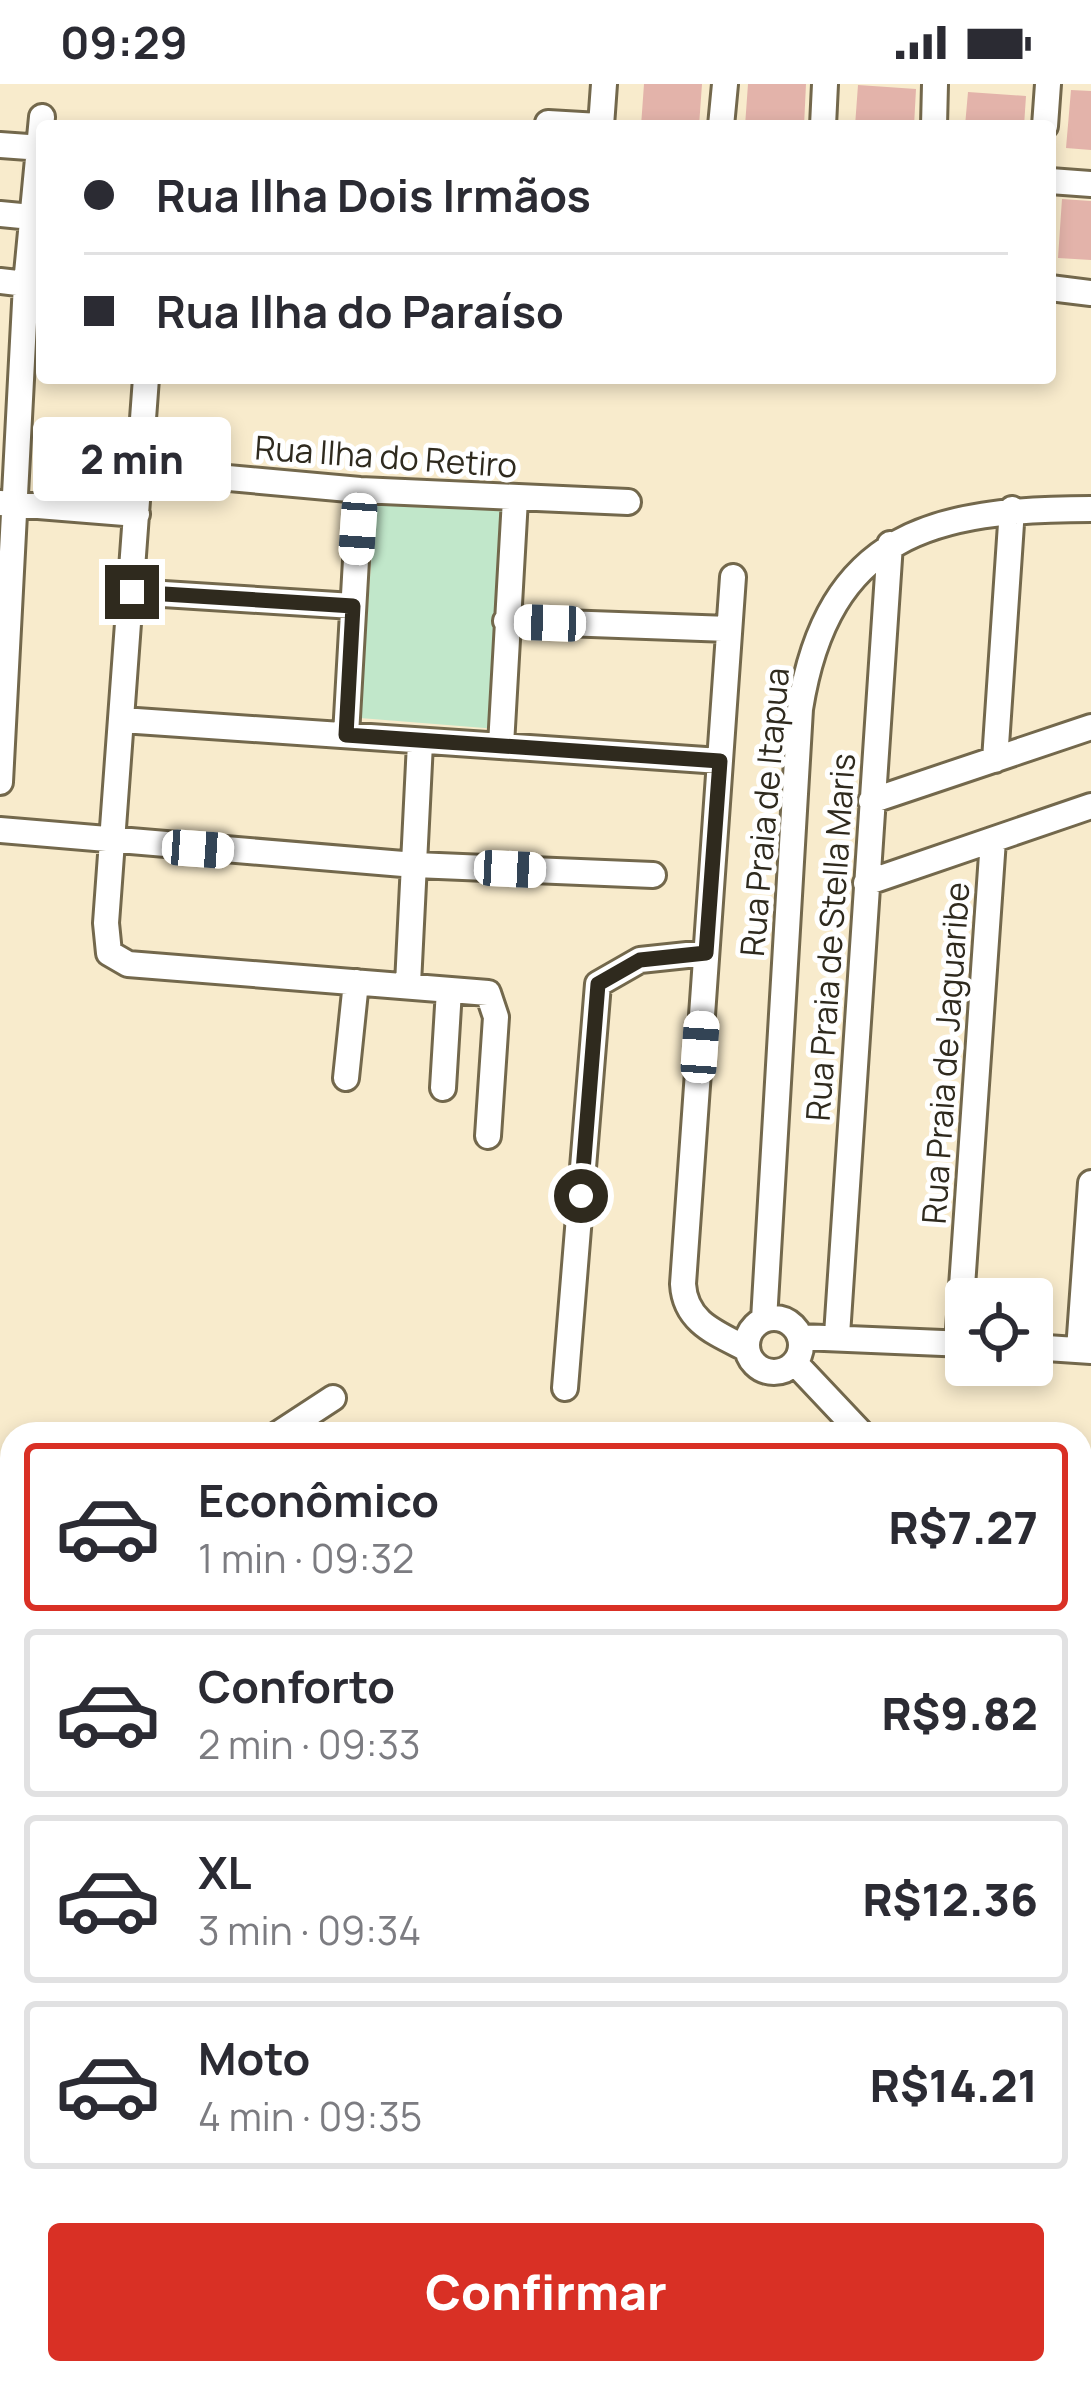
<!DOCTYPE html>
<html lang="pt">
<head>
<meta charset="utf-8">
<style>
  body { margin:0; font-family:Manrope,sans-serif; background:#f2f2f3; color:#2b2b33; height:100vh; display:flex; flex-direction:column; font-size:45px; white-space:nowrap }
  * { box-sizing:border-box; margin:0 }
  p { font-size:39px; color:#7c7c81 }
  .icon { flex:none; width:66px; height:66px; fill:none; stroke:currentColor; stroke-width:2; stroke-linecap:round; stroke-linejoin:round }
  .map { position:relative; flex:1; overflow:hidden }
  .drawer { position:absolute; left:0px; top:1338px; width:1092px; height:963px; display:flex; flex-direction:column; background:#fff; border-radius:36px 36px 0 0; box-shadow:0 6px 18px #0003 }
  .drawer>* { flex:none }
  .banner { position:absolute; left:36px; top:36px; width:1020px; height:264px; border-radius:12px; box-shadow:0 6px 18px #0003; display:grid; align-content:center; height:264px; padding:0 48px; background:#fff }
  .fabs { position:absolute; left:945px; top:1194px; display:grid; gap:24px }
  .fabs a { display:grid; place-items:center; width:108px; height:108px; border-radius:12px; background:#fff; box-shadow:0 6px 18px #0003; font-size:60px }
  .end { position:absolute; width:54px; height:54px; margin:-27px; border:15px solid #2f2a1e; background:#fff; box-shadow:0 0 0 6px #fff }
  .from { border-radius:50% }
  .bubble { position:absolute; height:84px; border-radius:12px; background:#fff; box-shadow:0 6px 18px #0003; font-size:39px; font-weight:800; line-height:84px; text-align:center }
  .car { position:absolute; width:36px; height:72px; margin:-36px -18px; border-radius:15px; box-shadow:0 0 9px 3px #0007; background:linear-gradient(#fff 24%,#345 0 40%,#fff 0 76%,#345 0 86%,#fff 0) }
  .banner b { display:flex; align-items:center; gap:42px; height:114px; font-size:45px }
  .banner b+b { border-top:3px solid #e1e1e2 }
  .banner i { width:30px; height:30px; background:#2b2b33 }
  ul { padding:21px 0 0; list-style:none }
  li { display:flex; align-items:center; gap:36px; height:168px; margin:0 24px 18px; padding:0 24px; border:6px solid #e1e1e2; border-radius:12px }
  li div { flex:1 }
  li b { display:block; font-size:45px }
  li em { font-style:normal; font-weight:800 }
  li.selected { border-color:#d93025 }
  li>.icon { width:108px; height:108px; stroke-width:1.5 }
  .action { display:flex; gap:24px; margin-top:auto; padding:24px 48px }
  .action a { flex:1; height:138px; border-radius:12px; background:#d93025; color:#fff; font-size:48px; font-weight:800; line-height:138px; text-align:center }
  .status { display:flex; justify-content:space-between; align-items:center; height:84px; padding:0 60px; background:#fff; direction:ltr }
  .status svg { height:33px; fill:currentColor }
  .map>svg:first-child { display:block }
  .green { fill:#c1e7ca }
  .building { fill:#e3b3aa }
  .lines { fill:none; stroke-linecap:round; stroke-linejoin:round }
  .minor-casing { stroke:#73684c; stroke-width:30 }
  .minor { stroke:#fff; stroke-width:24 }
  .route { stroke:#2f2a1e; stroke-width:15 }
  .labels { text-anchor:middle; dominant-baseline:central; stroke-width:10; stroke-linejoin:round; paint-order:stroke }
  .street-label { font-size:33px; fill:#2f2a1e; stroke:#fff }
</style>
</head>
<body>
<div class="status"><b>09:29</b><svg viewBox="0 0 49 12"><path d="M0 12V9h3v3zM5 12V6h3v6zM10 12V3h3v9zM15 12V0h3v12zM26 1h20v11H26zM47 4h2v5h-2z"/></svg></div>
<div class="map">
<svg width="1091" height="2299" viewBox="0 0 1091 2299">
  <rect width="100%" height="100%" fill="#f8ebcc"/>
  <path class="green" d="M376,410L503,421L497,645L360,634Z"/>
  <path class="building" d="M644,0H702L699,42H641Z
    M748,0H806L804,42H745Z
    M858,1L916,5L914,42H855Z
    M1071,6L1091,7V66L1066,64Z
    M968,8L1026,12L1024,42H965Z
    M1062,115L1091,117V176L1058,174Z"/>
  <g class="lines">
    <defs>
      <path id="minor" d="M548,39L599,42
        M601,42L604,0
        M721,42L725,0
        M823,42L825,0
        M934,42L935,0
        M1045,42L1048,0
        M0,61L42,64
        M1050,97L1091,100
        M0,130L42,134
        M0,197L26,200
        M1050,204L1091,209
        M146,294L106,839L109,869L128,880L488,909L496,933L488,1052
        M140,386L360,406L628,418
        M0,419L137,430
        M733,493L683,1200C685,1238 716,1249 747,1265
        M132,508L353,522
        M506,537L729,545
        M122,636L720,677
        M346,651L360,406
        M501,661L515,415
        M995,676L1012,425
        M0,698L26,200L42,33
        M871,717L1091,643
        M0,746L415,781L653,791
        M866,799L1091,722
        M408,900L420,659
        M346,994L356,898
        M443,1004L449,906
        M747 1261a27 27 0 1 1 54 0a27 27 0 1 1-54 0Z
        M764,1236L800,625C828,449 934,425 1091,425
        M837,1251L890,460
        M801,1253L966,1260
        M958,1260L993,756
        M1032,1263L1091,1267
        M1079,1266L1091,1099
        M795,1279L862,1350
        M565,1304L598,900L640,876L706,869
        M278,1350L333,1314
        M1080,1385L1091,1386
        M0,1630L12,1631
        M1080,1630H1091
        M0,2017L12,2018
        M223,2289L227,2299"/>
    </defs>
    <use href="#minor" class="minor-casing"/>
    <use href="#minor" class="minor"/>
  </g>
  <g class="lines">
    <path class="route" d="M132,508L353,522L346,651L720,677L706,869L640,876L598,900L581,1112"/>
  </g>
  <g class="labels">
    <g class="street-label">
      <text transform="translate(386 372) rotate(4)">Rua Ilha do Retiro</text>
      <text transform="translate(764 728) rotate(-85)">Rua Praia de Itapua</text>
      <text transform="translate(830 853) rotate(-86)">Rua Praia de Stella Maris</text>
      <text transform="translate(945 969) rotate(-86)">Rua Praia de Jaguaribe</text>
    </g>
  </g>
</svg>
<div class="fabs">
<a><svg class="icon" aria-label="locate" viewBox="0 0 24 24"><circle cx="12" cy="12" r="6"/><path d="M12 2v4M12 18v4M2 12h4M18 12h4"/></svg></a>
</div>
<i class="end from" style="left:581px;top:1112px"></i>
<i class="end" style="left:132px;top:508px"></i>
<div class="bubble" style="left:33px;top:333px;width:198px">2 min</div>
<i class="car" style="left:358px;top:445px;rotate:184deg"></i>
<i class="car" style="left:550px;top:539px;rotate:272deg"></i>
<i class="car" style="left:198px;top:765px;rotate:94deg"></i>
<i class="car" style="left:510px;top:785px;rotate:93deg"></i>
<i class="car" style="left:700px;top:963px;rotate:4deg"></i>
<div class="banner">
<b><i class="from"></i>Rua Ilha Dois Irmãos</b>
<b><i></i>Rua Ilha do Paraíso</b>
</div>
<section class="drawer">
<ul>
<li class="selected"><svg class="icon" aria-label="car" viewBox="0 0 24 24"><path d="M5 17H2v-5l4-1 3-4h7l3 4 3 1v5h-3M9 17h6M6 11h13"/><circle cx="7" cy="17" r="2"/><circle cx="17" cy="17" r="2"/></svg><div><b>Econômico</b><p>1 min · 09:32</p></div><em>R$7.27</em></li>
<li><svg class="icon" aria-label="car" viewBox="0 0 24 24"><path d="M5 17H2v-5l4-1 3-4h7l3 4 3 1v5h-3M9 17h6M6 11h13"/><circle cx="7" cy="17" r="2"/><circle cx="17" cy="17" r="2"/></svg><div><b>Conforto</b><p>2 min · 09:33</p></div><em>R$9.82</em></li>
<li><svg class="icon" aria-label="car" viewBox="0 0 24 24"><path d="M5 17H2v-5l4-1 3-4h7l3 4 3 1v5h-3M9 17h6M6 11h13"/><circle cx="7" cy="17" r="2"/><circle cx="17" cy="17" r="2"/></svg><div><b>XL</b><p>3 min · 09:34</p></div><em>R$12.36</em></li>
<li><svg class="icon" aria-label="car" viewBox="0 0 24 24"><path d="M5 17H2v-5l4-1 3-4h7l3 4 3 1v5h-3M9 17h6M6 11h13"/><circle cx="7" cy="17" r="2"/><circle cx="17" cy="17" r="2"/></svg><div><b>Moto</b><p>4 min · 09:35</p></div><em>R$14.21</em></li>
</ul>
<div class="action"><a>Confirmar</a></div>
</section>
</div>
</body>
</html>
